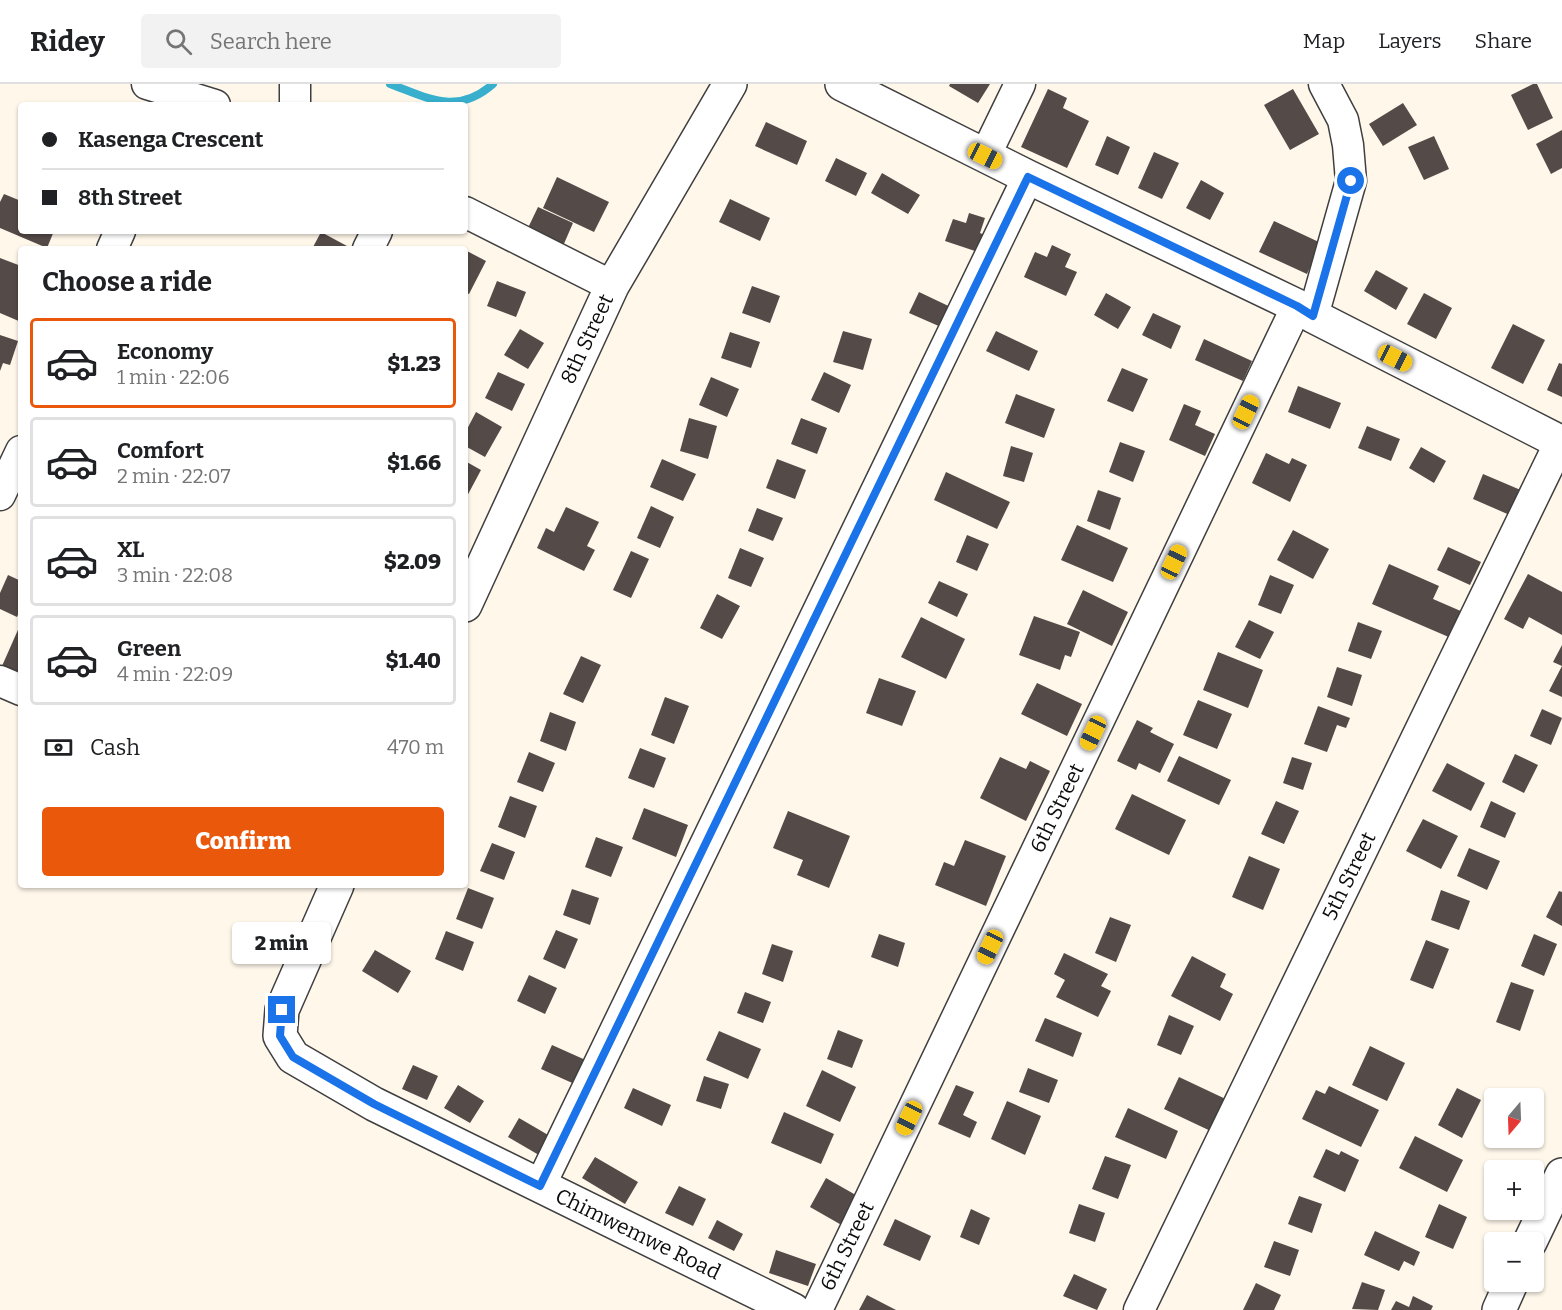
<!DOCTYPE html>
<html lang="en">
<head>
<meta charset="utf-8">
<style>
  body { margin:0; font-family:Bitter,serif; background:#f2f2f2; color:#202124; height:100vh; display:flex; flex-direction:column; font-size:22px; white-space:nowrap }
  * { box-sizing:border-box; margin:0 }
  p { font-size:20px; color:#757577 }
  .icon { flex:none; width:33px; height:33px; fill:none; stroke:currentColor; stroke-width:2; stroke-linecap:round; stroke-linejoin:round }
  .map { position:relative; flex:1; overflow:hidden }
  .panel { position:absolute; left:18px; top:162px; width:450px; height:642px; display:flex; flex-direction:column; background:#fff; border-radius:6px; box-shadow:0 2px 4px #0004 }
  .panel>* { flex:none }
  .banner { position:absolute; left:18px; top:18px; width:450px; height:132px; border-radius:6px; box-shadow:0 2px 4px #0004; display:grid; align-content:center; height:132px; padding:0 24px; background:#fff }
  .needle { width:39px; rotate:199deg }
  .controls { position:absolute; left:1484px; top:1004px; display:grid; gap:12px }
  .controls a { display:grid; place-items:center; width:60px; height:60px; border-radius:6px; background:#fff; box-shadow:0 2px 4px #0004; font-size:30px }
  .end { position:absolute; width:27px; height:27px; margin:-14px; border:8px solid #1a73e8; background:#fff; box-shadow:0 0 0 3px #fff }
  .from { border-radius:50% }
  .bubble { position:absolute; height:42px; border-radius:6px; background:#fff; box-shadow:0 2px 4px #0004; font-size:20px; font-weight:800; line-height:42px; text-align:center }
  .car { position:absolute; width:18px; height:36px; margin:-18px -9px; border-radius:8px; box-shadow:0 0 4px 2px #0007; background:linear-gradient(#f5c518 24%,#345 0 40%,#f5c518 0 76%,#345 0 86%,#f5c518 0) }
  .banner b { display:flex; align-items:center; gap:21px; height:57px; font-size:22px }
  .banner b+b { border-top:2px solid #e0e0e0 }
  .banner i { width:15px; height:15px; background:#202124 }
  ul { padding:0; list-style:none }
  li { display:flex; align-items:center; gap:18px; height:90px; margin:0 12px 9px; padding:0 12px; border:3px solid #e0e0e0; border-radius:6px }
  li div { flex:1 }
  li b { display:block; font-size:22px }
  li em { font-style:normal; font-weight:800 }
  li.on { border-color:#ea580c }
  li>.icon { width:54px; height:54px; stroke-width:1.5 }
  h2 { padding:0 24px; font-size:27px; line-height:72px }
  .pay { display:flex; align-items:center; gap:15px; height:66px; padding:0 24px; font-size:22px }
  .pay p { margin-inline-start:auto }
  .button { display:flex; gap:12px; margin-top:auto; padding:12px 24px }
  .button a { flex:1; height:69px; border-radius:6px; background:#ea580c; color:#fff; font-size:24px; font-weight:800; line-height:69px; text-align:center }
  header { display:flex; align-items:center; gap:36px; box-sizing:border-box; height:84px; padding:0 30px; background:#fff; border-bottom:2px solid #e0e0e0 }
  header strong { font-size:28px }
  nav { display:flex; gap:33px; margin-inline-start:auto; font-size:21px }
  .search { width:420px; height:54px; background:#f2f2f2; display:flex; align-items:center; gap:15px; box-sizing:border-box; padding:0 21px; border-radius:6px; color:#757577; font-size:22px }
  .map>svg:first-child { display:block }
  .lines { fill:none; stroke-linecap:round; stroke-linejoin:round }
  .stream { stroke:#37afcd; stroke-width:8 }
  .building { fill:#544a48 }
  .minor-casing { stroke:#3f3f3f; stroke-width:33 }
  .tertiary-casing { stroke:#3f3f3f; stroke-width:36 }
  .minor { stroke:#fff; stroke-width:30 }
  .tertiary { stroke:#fff; stroke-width:33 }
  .route { stroke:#1a73e8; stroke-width:8 }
  .labels { text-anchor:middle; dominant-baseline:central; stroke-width:6; stroke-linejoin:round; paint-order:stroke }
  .street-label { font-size:21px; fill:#0c0c0c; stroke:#fff }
</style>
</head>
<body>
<header>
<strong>Ridey</strong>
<div class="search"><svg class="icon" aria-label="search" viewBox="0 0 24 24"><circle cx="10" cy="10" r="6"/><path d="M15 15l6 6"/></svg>Search here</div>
<nav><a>Map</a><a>Layers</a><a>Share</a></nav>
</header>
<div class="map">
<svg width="1562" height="1226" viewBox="0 0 1562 1226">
  <rect width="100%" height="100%" fill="#fff7ea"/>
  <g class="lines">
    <path class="stream" d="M390,0C428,14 457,32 493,0"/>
  </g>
  <path class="building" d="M950,0H990L978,19L949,2Z
    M1533,0H1537L1553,34L1528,46L1511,11Z
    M1048,5L1067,14L1063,24L1089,37L1067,84L1021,63Z
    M1293,5L1319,50L1290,66L1264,21Z
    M1403,19L1417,41L1383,62L1369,40Z
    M766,38L807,57L797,81L755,62Z
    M1562,46V84L1551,90L1536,60Z
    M1107,52L1130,63L1118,91L1095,81Z
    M1434,52L1449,85L1424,96L1408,63Z
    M1154,68L1179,79L1162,115L1138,104Z
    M836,74L867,89L856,112L825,97Z
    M882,89L920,111L908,130L871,109Z
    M557,93L609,118L594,148L543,124Z
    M1201,96L1224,109L1210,136L1186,124Z
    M4,110L21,117V147H54L47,164L0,144V118Z
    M730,115L770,134L760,157L719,138Z
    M538,123L573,139L563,162L527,146Z
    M969,129L985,134L980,149L989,153L984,170L945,157L953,135L966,139Z
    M1274,137L1321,159L1307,190L1259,168Z
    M321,148L347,162L345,165H312Z
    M1052,161L1071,170L1065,183L1077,188L1066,212L1024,193L1035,168L1047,173Z
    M465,166L486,177L469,210L465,209Z
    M0,174L21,182V238L0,229Z
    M1376,186L1408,204L1396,226L1364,207Z
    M497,197L526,208L516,233L487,222Z
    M752,202L780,212L770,239L742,229Z
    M919,208L959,227L950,247L909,229Z
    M1106,209L1131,223L1118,245L1094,231Z
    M1424,209L1452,224L1436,255L1407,240Z
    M1153,229L1181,242L1171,265L1142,251Z
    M1513,240L1545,256L1523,300L1491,284Z
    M520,245L544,259L528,285L504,271Z
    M843,247L872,255L863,286L833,278Z
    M996,247L1038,267L1029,287L986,267Z
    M730,248L760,258L751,284L721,274Z
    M0,251L18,257L10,281L3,279L0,287Z
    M1204,255L1252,277L1243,297L1195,276Z
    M1559,279L1562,280V313L1547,306Z
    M1122,284L1148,295L1133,328L1107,317Z
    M498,288L525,300L512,327L485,314Z
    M824,288L851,301L839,329L811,316Z
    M711,293L739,305L727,333L699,321Z
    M1298,302L1341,319L1330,345L1288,328Z
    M1016,310L1055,325L1044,354L1005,339Z
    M1184,320L1201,327L1195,341L1215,350L1205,372L1169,356Z
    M476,328L502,343L485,373L465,362V349Z
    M689,334L717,342L708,375L680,367Z
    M801,334L827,344L817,370L791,360Z
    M1367,342L1400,355L1391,377L1358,364Z
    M1120,358L1145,367L1133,398L1109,388Z
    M1011,362L1033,369L1024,398L1003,392Z
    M1421,363L1446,377L1434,399L1409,384Z
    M1266,369L1289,380L1292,374L1307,381L1290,418L1252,399Z
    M662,375L696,390L683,417L650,403Z
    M777,375L806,386L795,415L766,404Z
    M465,377L481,386L465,416Z
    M946,388L1010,418L997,445L934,416Z
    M1483,390L1523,407L1512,432L1473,415Z
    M1098,406L1121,414L1110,446L1087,437Z
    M651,422L674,433L660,464L637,454Z
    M566,423L599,438L587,462L595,466L584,487L537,464L546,444L554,448Z
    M757,424L783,434L773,457L748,447Z
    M1077,441L1128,464L1113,498L1061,476Z
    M1293,446L1329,465L1313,495L1277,476Z
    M967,451L989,460L977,487L956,478Z
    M1448,463L1481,478L1470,501L1437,486Z
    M740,464L764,474L751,503L728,494Z
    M631,467L649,475L631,514L613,506Z
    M1389,480L1439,502L1433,515L1463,528L1451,554L1372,520Z
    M1528,490L1562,508V551L1529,533L1523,545L1504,535Z
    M8,491L21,497V524L17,533L0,525V509Z
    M1270,491L1294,501L1281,530L1258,521Z
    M939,497L968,510L957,533L928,519Z
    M1083,506L1128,528L1112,562L1067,540Z
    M717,510L740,522L722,555L700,544Z
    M1034,532L1080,548L1071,573L1065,571L1060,586L1019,571Z
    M921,533L965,555L946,595L901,573Z
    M1249,536L1274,548L1260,575L1235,563Z
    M1358,538L1382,547L1371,575L1348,567Z
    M21,539V590L2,582Z
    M1562,561V613L1549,607L1562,582L1553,578Z
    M1218,568L1263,586L1248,624L1203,606Z
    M581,572L601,581L583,619L563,610Z
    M1337,583L1362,591L1352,622L1327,613Z
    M879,594L916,607L902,642L866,629Z
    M1037,599L1082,620L1067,652L1021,630Z
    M665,613L689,622L674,660L651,651Z
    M1198,616L1232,630L1217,665L1183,651Z
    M1318,622L1350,634L1346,644L1337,641L1327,668L1304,660Z
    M1542,625L1562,634L1551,661L1530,652Z
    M550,628L576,638L566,667L540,657Z
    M1137,636L1153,644L1150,648L1174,660L1160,689L1139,679L1136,686L1117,677Z
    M640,664L666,674L654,704L628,694Z
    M529,668L555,679L543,708L517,698Z
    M1515,670L1538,681L1524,709L1502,698Z
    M1179,672L1231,696L1219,721L1167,697Z
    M1000,673L1026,685L1030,677L1050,687L1026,737L980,714Z
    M1292,673L1312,679L1303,706L1283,699Z
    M1447,679L1485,699L1471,727L1432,707Z
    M1132,710L1186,736L1169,771L1115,745Z
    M510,712L537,722L525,754L498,743Z
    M1276,717L1299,727L1284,760L1261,750Z
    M1491,717L1516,729L1505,754L1480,743Z
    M644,724L688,741L676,773L632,755Z
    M788,727L850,752L829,804L797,791L803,776L773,764Z
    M1423,735L1458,752L1441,785L1406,767Z
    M596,753L623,763L611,793L585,783Z
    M965,756L1006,772L986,822L935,801L944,778L954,782Z
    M492,759L515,768L504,796L480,787Z
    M1469,764L1500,777L1487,806L1457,792Z
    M1249,772L1280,785L1263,826L1232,813Z
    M468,804L494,814L482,845L456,835Z
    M572,805L599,814L590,841L563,831Z
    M1441,806L1470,817L1459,846L1431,836Z
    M1559,807L1562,808V842L1546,833Z
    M1110,833L1131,841L1116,878L1095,869Z
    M556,846L578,855L565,885L543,875Z
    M446,847L474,858L463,887L435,875Z
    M879,850L905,859L898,883L871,873Z
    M1534,850L1557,860L1544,892L1521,882Z
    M1426,856L1449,865L1433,905L1410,896Z
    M772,860L793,867L783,898L762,890Z
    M375,866L411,887L398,909L362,887Z
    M1064,869L1108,890L1101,902L1111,907L1098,933L1056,913L1065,896L1054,890Z
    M1192,872L1226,890L1220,903L1233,910L1220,937L1171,912Z
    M529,891L557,904L545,930L517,917Z
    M1511,898L1534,906L1520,947L1496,938Z
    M745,908L771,918L763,939L737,929Z
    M1169,931L1194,942L1181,971L1157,961Z
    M1045,934L1082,949L1073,973L1035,957Z
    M838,946L863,956L852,984L827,975Z
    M719,947L761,965L748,995L706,976Z
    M552,961L590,978L579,1002L541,985Z
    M1370,962L1405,979L1387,1017L1352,1001Z
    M413,981L438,992L427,1016L402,1005Z
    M1028,984L1058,996L1049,1019L1019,1008Z
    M822,986L856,1003L840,1038L806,1022Z
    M704,992L729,1000L721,1025L696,1017Z
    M1179,993L1232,1018L1217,1050L1164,1025Z
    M458,1001L484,1017L470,1039L444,1024Z
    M956,1001L974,1008L963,1031L977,1038L970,1054L938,1040Z
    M1329,1002L1379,1026L1361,1063L1302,1035L1316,1006L1325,1010Z
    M633,1004L671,1021L662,1042L624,1024Z
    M1457,1004L1481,1016L1462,1054L1438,1041Z
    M1007,1017L1041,1032L1025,1071L991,1055Z
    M1128,1024L1178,1047L1166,1075L1115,1053Z
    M784,1028L834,1050L821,1080L771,1059Z
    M519,1034L555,1055L544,1074L508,1053Z
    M1415,1052L1463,1076L1447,1108L1399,1084Z
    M1326,1065L1339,1071L1341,1067L1359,1076L1345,1108L1313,1093Z
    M1105,1072L1131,1081L1118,1115L1092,1105Z
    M595,1073L638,1098L625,1120L582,1094Z
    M826,1094L861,1114L845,1143L810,1123Z
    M679,1102L706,1115L693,1142L665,1129Z
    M1299,1112L1322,1120L1312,1149L1288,1140Z
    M1079,1120L1105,1129L1095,1158L1069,1149Z
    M1439,1120L1467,1133L1453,1165L1425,1153Z
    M971,1125L990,1134L979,1161L960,1153Z
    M895,1135L931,1152L920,1177L883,1161Z
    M717,1136L743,1150L734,1167L708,1154Z
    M1375,1147L1420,1168L1414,1182L1404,1177L1399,1187L1364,1171Z
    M1274,1157L1299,1166L1290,1192L1264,1183Z
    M776,1166L816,1180L808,1202L769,1189Z
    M1074,1190L1107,1205L1097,1226L1063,1212Z
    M1362,1198L1385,1206L1378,1226L1352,1225Z
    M1256,1199L1281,1211L1274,1226H1243Z
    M867,1211L896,1226H859Z
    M1413,1212L1433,1222L1431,1226H1391L1396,1217L1409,1223Z"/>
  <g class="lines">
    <defs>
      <path id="minor" d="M147,0L215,21
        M295,21V0
        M985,72L1020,0
        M465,128L612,202
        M112,165L120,147
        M368,165L377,147
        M1313,232L1351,97L1348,61L1343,36L1324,0
        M0,411L21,367
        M0,597L21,606
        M540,1102L1028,93
        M817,1226L1297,222
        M1139,1226L1560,358"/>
      <path id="tertiary" d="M842,0L1028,93L1297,222L1313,232L1562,359
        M465,521L612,202L730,0
        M337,801L282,926L280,952L293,973L374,1020L793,1226
        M1530,1158L1562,1091
        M1499,1226L1512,1197"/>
    </defs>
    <use href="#minor" class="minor-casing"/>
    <use href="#tertiary" class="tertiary-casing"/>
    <use href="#minor" class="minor"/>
    <use href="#tertiary" class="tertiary"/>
  </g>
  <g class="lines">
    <path class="route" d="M282,926L280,952L293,973L374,1020L540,1102L1028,93L1297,222L1313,232L1351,97"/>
  </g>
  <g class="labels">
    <g class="street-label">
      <text transform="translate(587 255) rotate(-65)">8th Street</text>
      <text transform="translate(1057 724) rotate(-64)">6th Street</text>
      <text transform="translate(1349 792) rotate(-64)">5th Street</text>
      <text transform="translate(638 1150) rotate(26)">Chimwemwe Road</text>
      <text transform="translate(847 1162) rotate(-64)">6th Street</text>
    </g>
  </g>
</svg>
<div class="controls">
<a><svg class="needle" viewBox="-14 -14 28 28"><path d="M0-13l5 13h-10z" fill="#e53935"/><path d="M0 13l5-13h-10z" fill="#757577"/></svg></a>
<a>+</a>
<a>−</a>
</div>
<i class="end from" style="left:1351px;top:97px"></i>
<i class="end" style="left:282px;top:926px"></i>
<div class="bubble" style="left:232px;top:838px;width:99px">2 min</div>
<i class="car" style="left:985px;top:72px;rotate:116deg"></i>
<i class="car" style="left:1395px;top:274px;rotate:117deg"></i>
<i class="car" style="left:1246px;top:328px;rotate:26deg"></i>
<i class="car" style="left:1174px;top:478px;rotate:25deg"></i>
<i class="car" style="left:1093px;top:649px;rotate:205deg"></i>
<i class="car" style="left:990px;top:863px;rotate:205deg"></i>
<i class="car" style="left:909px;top:1034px;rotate:206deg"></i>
<div class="banner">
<b><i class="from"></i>Kasenga Crescent</b>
<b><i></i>8th Street</b>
</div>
<section class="panel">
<h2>Choose a ride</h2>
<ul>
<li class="on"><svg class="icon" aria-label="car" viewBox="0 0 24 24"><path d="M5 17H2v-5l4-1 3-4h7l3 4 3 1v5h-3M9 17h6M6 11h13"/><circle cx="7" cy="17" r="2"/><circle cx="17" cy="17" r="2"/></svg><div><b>Economy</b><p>1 min · 22:06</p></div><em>$1.23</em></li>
<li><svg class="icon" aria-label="car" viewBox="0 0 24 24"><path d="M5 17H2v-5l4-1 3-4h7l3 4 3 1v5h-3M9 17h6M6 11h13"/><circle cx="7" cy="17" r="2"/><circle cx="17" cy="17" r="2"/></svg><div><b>Comfort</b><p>2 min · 22:07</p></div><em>$1.66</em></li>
<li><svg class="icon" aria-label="car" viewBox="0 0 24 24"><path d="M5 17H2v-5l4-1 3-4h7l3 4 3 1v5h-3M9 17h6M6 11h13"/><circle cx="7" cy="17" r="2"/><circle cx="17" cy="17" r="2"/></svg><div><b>XL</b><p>3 min · 22:08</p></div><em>$2.09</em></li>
<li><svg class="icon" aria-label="car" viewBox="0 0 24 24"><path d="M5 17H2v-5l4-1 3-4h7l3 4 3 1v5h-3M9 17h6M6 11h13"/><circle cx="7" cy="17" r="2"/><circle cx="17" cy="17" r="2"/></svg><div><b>Green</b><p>4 min · 22:09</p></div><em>$1.40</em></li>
</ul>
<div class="pay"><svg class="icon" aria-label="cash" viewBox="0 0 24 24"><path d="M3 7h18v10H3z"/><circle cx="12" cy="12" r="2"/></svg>Cash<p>470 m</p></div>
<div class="button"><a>Confirm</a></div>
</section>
</div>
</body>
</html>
